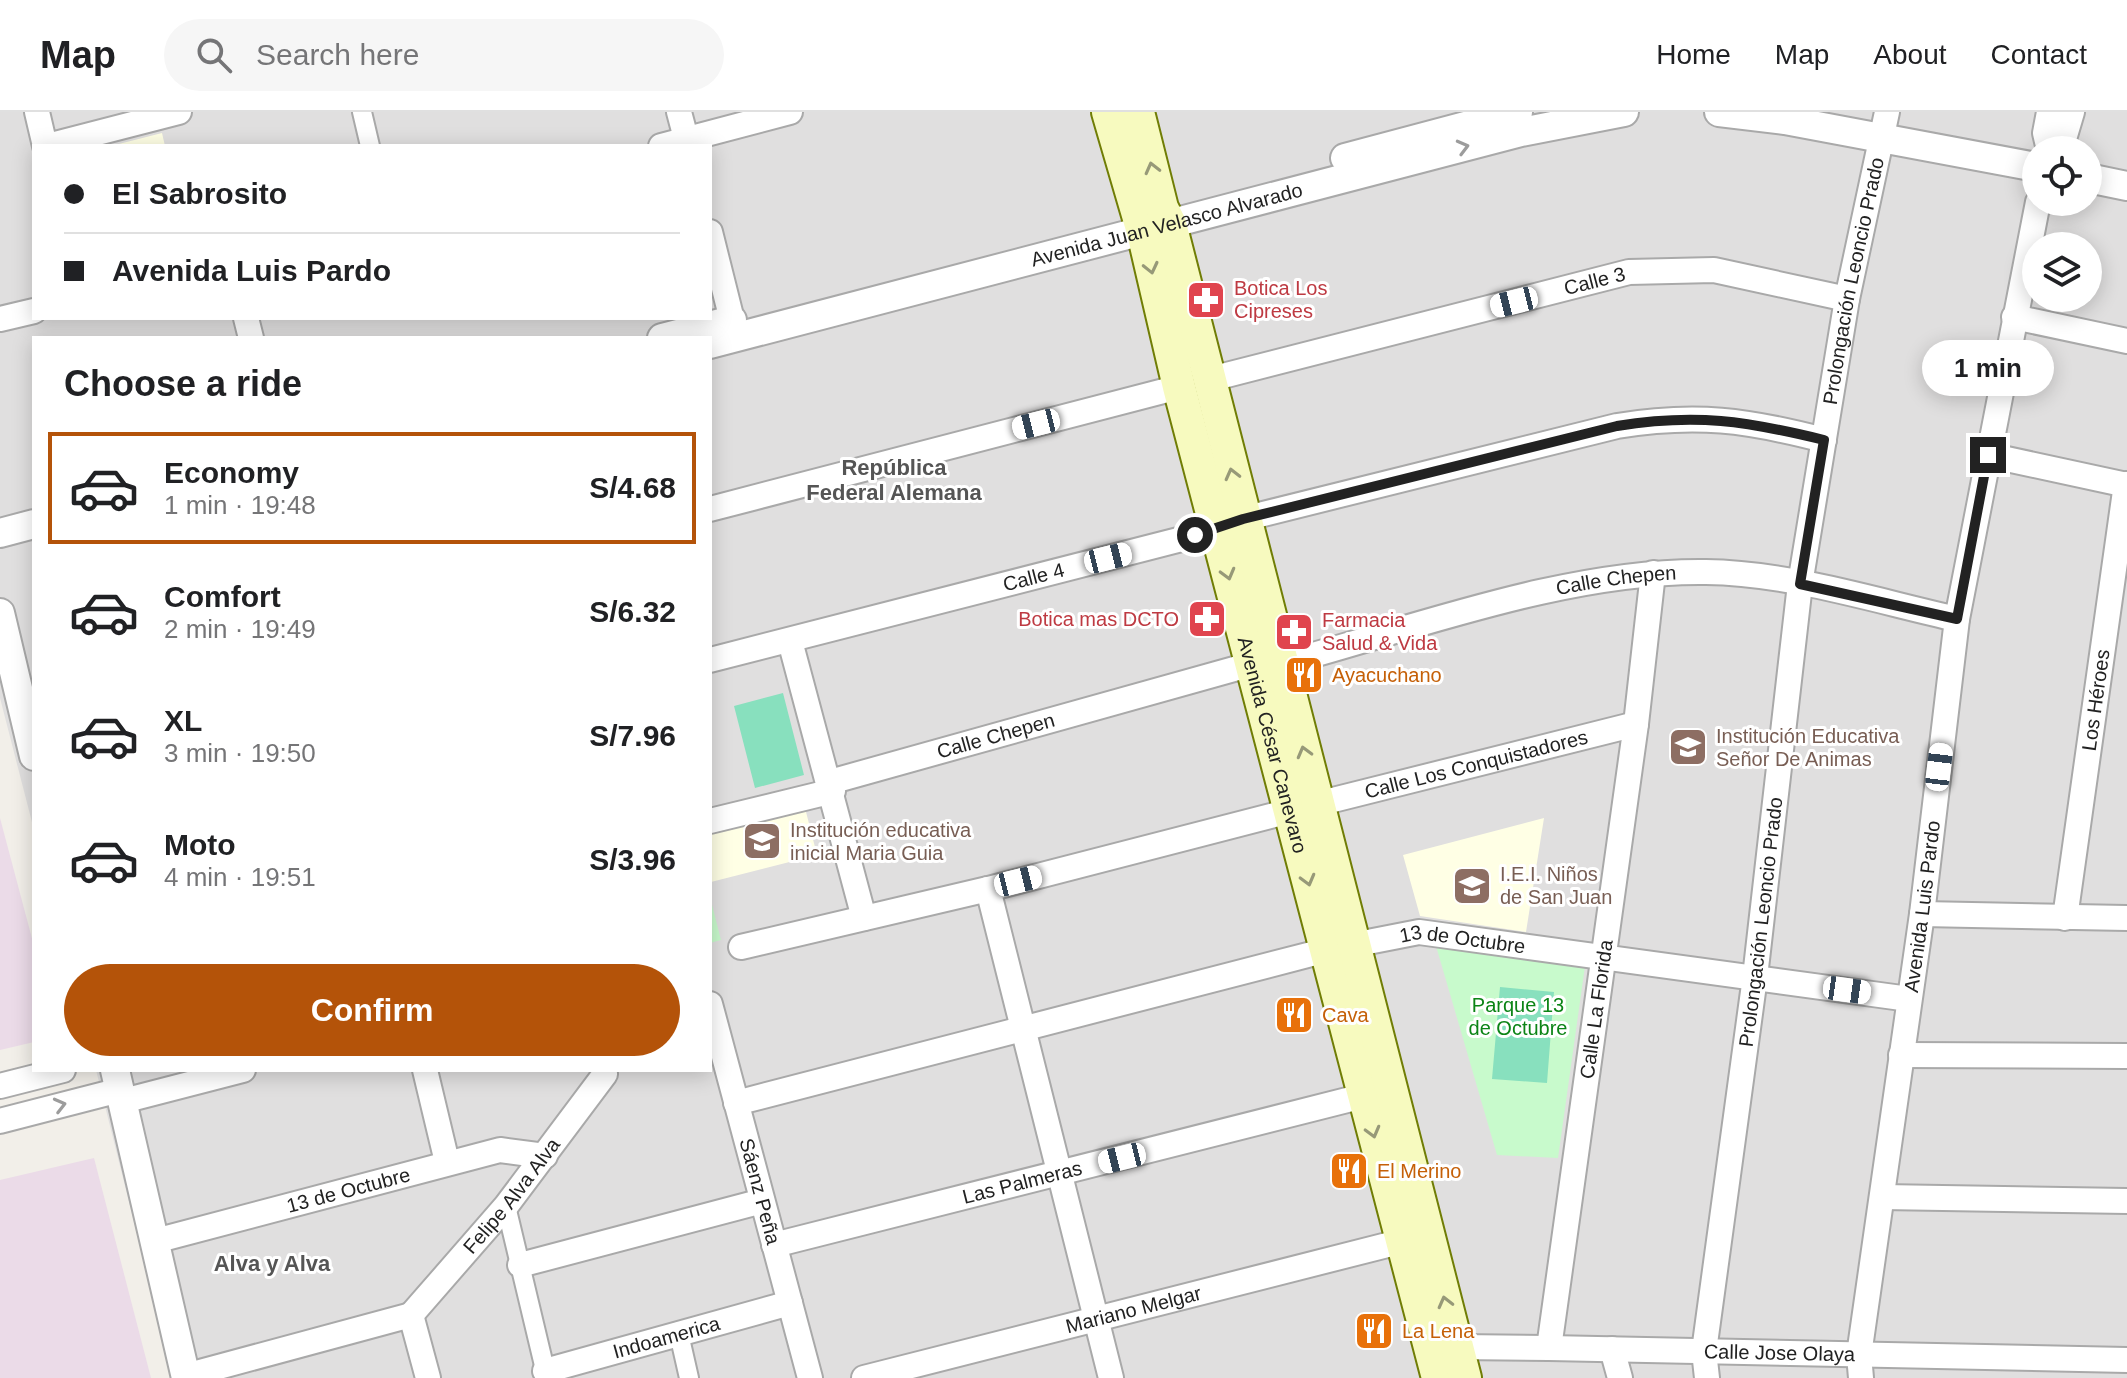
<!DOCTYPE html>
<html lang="en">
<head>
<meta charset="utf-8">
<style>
  body { margin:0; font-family:Arial,sans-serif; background:#f6f6f6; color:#202124; height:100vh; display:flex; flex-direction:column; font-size:30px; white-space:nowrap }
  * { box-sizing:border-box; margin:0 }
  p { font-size:26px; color:#757577 }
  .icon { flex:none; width:44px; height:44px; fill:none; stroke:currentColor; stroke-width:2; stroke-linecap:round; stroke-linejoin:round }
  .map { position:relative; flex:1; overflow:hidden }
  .panel { position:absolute; left:32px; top:224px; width:680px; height:736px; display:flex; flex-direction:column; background:#fff; border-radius:0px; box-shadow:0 4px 20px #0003 }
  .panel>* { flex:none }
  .banner { position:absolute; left:32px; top:32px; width:680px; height:176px; border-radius:0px; box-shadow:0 4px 20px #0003; display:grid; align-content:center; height:176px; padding:0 32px; background:#fff }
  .tools { position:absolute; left:2022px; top:24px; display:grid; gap:16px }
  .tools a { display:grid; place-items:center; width:80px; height:80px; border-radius:50%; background:#fff; box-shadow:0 4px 20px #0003; font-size:40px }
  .end { position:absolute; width:36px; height:36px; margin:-18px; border:10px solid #222; background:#fff; box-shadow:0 0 0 4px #fff }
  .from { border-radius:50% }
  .bubble { position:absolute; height:56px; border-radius:28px; background:#fff; box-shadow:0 4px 20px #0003; font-size:26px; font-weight:700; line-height:56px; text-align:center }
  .car { position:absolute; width:24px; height:48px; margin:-24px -12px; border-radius:10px; box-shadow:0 0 6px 2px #0007; background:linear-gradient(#fff 24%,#345 0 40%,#fff 0 76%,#345 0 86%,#fff 0) }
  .banner b { display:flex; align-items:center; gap:28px; height:76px; font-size:30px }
  .banner b+b { border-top:2px solid #e0e0e0 }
  .banner i { width:20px; height:20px; background:#202124 }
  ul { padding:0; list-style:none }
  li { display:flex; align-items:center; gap:24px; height:112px; margin:0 16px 12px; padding:0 16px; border:4px solid transparent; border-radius:0px }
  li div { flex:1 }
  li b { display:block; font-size:30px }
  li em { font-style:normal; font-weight:700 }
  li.on { border-color:#b45309 }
  li>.icon { width:72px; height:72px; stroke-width:1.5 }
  h2 { padding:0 32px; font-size:36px; line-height:96px }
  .button { display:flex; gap:16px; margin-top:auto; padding:16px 32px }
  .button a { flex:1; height:92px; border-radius:48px; background:#b45309; color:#fff; font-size:32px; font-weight:700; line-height:92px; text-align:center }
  header { display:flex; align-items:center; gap:48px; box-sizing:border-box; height:112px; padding:0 40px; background:#fff; border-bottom:2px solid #e0e0e0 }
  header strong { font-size:38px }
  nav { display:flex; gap:44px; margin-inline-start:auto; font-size:28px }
  .search { width:560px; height:72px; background:#f6f6f6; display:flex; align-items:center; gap:20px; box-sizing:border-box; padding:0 28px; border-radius:44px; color:#757577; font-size:30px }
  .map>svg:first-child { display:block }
  .residential { fill:#e0dfdf; fill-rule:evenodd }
  .industrial { fill:#ebdbe8 }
  .education { fill:#ffffe5 }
  .park { fill:#c8facc }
  .pitch { fill:#88e0be }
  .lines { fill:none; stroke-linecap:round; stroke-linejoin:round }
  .pedestrian-casing { stroke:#a9a9a9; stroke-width:22 }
  .minor-casing { stroke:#a9a9a9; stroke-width:28 }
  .tertiary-casing { stroke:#a9a9a9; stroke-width:32 }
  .secondary-casing { stroke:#707d05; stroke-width:36 }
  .pedestrian { stroke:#fff; stroke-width:18 }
  .minor { stroke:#fff; stroke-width:24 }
  .tertiary { stroke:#fff; stroke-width:28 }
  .secondary { stroke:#f7fabf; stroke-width:32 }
  .oneway { stroke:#9c9c9c }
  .oneway2 { stroke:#979978 }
  .route { stroke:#222; stroke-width:10 }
  .labels { text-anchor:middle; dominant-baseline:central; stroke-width:6; stroke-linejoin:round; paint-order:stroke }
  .street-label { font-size:20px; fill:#222; stroke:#fff }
  .health-label { font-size:20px; fill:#be3a42; stroke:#fff; text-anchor:start }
  .food-label { font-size:20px; fill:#c56008; stroke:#fff; text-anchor:start }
  .education-label { font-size:20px; fill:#785e54; stroke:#fff; text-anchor:start }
  .park-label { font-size:20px; fill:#0c8416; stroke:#fff }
  .neighbourhood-label { font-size:22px; font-weight:bold; fill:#555; stroke:#fff }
</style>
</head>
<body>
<header>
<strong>Map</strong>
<div class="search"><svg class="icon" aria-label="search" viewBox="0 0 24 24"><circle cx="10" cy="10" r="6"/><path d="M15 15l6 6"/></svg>Search here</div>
<nav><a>Home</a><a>Map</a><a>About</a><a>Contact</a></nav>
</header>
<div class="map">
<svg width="2127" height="1266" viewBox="0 0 2127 1266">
  <rect width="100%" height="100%" fill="#f2efe9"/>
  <path class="residential" d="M0,0H2127V1266H173L96,958H710V226H34V718L0,586ZM34,34H710V206H34ZM2036,38H2088V90H2036ZM2036,134H2088V186H2036Z"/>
  <path class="industrial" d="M0,706L34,834V930L0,938Z
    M94,1046L151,1266H0V1068Z"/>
  <path class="education" d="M162,21L165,34H111Z
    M804,692L817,743L711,770L710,715Z
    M1544,706L1526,820L1420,804L1403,743Z"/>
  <path class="park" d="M710,785L721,828L710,831Z
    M1436,834L1585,854L1558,1046L1497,1043Z"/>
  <path class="pitch" d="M783,581L804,663L755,676L734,594Z
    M1500,875L1554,880L1547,971L1492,967Z"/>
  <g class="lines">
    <defs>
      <path id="pedestrian" d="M362,0L370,34
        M506,1094L547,1266
        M679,1222L689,1266"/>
      <g id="minor">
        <path d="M37,0L45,34"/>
        <path d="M679,0L688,34"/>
        <path d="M47,34L179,0"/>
        <path d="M661,34L790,0"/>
        <path d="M2049,38L2045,21L2049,0"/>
        <path d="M2052,38L2064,27L2072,0"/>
        <path d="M710,120L732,208"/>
        <path d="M2014,205L2127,229"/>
        <path d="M246,206L251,226"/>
        <path d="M0,207L34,199"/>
        <path id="s1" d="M1207,268L1629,160L1714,158L1847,187"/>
        <path d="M1988,343L2127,373"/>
        <path d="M710,397L1179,275"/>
        <path d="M790,529L864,806"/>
        <path id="s2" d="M710,548L1217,418L1243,407L1617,314C1696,301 1747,308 1824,328"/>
        <path id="s3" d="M1281,552C1415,516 1567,458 1706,460C1790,461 1876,489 1957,507"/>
        <path id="s4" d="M830,670L1252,552"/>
        <path id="s5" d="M1317,692L1636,612"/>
        <path d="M710,709L833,679"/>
        <path d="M988,777L1111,1266"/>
        <path d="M1922,802L2127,806"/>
        <path id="s6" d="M2065,806L2126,372"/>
        <path d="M741,835L988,777L1290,699"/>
        <path id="s7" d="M710,892L810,1266"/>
        <path d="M1901,943L2127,944"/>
        <path d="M425,958L447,1050"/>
        <path d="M0,974L63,958"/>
        <path d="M123,989L243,958"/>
        <path id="s8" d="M736,991L1327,838L1419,820L1909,887"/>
        <path d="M0,1009L120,978"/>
        <path d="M1882,1085L2127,1089"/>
        <path id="s9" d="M155,1129L500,1038L545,1044"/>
        <path id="s10" d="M774,1133L1363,984"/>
        <path d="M520,1153L762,1089"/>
        <path id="s11" d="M411,1203L506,1094L605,962L604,958"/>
        <path d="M411,1203L428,1266"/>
        <path id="s12" d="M1549,1236L1636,612L1653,461"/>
        <path d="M1612,1237L1620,1266"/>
        <path id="s13" d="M1442,1239L1457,1235L1549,1236L2127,1248"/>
        <path id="s14" d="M545,1259L790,1191"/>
        <path d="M185,1264L411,1203"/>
        <path id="s15" d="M864,1266L1403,1129"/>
        <path id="s16" d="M1707,1266L1704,1239L1755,865L1800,472L1847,187L1887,0"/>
        <path id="s17" d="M1861,1266L1859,1243L1922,802L1957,507L2038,90"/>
      </g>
      <g id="tertiary">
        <path d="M1719,0L1785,8L2036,55"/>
        <path d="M1345,46L1518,0"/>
        <path d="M2088,66L2127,74"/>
        <path d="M662,226L732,208"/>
        <path id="s18" d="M710,232L1521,20L1624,0"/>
        <path d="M0,421L34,412"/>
        <path d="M0,501L34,644"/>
        <path d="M115,958L186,1266"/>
      </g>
      <g id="secondary">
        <path id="s19" d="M1108,0L1143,120L1179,275L1438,1266"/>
        <path d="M1138,0L1162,96L1170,112L1465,1266"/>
      </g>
    </defs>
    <use href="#pedestrian" class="pedestrian-casing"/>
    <use href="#minor" class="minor-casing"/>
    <use href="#tertiary" class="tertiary-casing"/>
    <use href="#secondary" class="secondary-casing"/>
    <use href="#pedestrian" class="pedestrian"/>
    <use href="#minor" class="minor"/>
    <use href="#tertiary" class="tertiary"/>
    <use href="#secondary" class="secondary"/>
  </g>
  <defs><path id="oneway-chevron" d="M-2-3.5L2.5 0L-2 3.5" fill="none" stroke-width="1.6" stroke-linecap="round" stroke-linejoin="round" transform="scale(2)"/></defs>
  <g class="oneway">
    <use href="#oneway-chevron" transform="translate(1463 35) rotate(-15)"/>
    <use href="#oneway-chevron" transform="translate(60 993) rotate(-14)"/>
  </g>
  <g class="oneway2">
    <use href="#oneway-chevron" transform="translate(1152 56) rotate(-104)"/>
    <use href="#oneway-chevron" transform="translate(1151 156) rotate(77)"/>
    <use href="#oneway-chevron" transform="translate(1232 362) rotate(-104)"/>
    <use href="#oneway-chevron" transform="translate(1228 462) rotate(75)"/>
    <use href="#oneway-chevron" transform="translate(1304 640) rotate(-105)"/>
    <use href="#oneway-chevron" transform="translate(1308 768) rotate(75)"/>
    <use href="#oneway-chevron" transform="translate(1373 1020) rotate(75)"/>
    <use href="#oneway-chevron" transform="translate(1445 1190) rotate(-104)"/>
  </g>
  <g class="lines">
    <path class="route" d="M1195,423L1243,407L1617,314C1696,301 1746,309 1824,328L1800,472L1957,507L1988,343"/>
  </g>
  <defs>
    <symbol id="pharmacy-square" viewBox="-11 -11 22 22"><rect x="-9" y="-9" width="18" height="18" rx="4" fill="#e0444e" stroke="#fff"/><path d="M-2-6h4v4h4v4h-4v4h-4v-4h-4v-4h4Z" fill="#fff"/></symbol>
    <symbol id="restaurant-square" viewBox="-11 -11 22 22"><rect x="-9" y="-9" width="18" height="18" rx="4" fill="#e8710a" stroke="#fff"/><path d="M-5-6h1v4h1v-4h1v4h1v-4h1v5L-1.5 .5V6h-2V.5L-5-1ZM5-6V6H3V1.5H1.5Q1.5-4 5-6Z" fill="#fff"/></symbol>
    <symbol id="school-square" viewBox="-11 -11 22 22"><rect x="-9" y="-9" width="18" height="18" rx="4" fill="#8d6e63" stroke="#fff"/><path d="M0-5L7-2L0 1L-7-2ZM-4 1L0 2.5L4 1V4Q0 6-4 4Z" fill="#fff"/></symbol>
  </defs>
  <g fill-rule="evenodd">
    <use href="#pharmacy-square" x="1184" y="166" width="44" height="44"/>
    <use href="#pharmacy-square" x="1185" y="485" width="44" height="44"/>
    <use href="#pharmacy-square" x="1272" y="498" width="44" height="44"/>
    <use href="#restaurant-square" x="1282" y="541" width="44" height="44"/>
    <use href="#school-square" x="1666" y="613" width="44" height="44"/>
    <use href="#school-square" x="740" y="707" width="44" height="44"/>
    <use href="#school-square" x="1450" y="752" width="44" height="44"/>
    <use href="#restaurant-square" x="1272" y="881" width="44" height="44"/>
    <use href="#restaurant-square" x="1327" y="1037" width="44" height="44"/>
    <use href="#restaurant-square" x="1352" y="1197" width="44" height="44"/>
  </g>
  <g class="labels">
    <g class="street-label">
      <text stroke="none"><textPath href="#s18" startOffset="472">Avenida Juan Velasco Alvarado</textPath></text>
      <text stroke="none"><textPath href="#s1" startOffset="400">Calle 3</textPath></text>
      <text stroke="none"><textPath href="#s16" startOffset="1108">Prolongación Leoncio Prado</textPath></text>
      <text stroke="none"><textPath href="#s2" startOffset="334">Calle 4</textPath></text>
      <text stroke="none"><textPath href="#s3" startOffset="346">Calle Chepen</textPath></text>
      <text stroke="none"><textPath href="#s6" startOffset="220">Los Héroes</textPath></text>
      <text stroke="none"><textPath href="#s4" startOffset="172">Calle Chepen</textPath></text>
      <text stroke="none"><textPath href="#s19" startOffset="654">Avenida César Canevaro</textPath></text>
      <text stroke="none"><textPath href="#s5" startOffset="164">Calle Los Conquistadores</textPath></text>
      <text stroke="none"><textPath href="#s17" startOffset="476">Avenida Luis Pardo</textPath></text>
      <text stroke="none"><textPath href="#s16" startOffset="460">Prolongación Leoncio Prado</textPath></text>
      <text stroke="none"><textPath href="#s8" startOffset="748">13 de Octubre</textPath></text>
      <text stroke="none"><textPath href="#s12" startOffset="342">Calle La Florida</textPath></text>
      <text stroke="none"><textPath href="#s10" startOffset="256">Las Palmeras</textPath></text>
      <text stroke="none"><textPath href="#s9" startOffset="200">13 de Octubre</textPath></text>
      <text stroke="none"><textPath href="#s7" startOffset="194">Sáenz Peña</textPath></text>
      <text stroke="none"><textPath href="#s11" startOffset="156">Felipe Alva Alva</textPath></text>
      <text stroke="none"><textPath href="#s15" startOffset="278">Mariano Melgar</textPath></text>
      <text stroke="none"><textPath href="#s14" startOffset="126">Indoamerica</textPath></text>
      <text stroke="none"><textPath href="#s13" startOffset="338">Calle Jose Olaya</textPath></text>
    </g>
    <g class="health-label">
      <text x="1234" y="176">Botica Los<tspan x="1234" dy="23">Cipreses</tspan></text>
      <text x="1179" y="507" text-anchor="end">Botica mas DCTO</text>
      <text x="1322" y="508">Farmacia<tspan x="1322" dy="23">Salud &amp; Vida</tspan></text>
    </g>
    <g class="food-label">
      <text x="1332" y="563">Ayacuchano</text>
      <text x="1322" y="903">Cava</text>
      <text x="1377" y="1059">El Merino</text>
      <text x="1402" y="1219">La Lena</text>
    </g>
    <g class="education-label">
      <text x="1716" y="624">Institución Educativa<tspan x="1716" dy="23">Señor De Animas</tspan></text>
      <text x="790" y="718">Institución educativa<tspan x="790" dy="23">inicial Maria Guia</tspan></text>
      <text x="1500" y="762">I.E.I. Niños<tspan x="1500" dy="23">de San Juan</tspan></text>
    </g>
    <g class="park-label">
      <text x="1518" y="893">Parque 13<tspan x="1518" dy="23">de Octubre</tspan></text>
    </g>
    <g class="neighbourhood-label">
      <text x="894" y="355">República<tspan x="894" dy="25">Federal Alemana</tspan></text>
      <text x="272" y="1151">Alva y Alva</text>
    </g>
  </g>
</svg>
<div class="tools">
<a><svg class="icon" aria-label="locate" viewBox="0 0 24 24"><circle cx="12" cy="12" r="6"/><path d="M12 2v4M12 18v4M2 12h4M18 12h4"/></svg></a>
<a><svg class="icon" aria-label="layers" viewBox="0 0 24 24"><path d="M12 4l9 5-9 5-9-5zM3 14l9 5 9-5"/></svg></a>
</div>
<i class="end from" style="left:1195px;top:423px"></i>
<i class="end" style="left:1988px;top:343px"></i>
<div class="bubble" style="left:1922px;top:228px;width:132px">1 min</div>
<i class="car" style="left:1514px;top:190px;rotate:256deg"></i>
<i class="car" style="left:1036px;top:312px;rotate:256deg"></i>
<i class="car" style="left:1108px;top:446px;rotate:76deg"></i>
<i class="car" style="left:1939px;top:655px;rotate:7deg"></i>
<i class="car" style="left:1018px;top:769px;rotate:76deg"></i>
<i class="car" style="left:1847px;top:878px;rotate:98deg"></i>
<i class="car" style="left:1122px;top:1046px;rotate:256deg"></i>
<div class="banner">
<b><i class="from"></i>El Sabrosito</b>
<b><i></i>Avenida Luis Pardo</b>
</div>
<section class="panel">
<h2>Choose a ride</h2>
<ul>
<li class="on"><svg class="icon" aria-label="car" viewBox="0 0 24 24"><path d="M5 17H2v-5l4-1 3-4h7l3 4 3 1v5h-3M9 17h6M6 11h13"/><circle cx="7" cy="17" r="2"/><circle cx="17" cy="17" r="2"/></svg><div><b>Economy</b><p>1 min · 19:48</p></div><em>S/4.68</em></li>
<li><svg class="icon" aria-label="car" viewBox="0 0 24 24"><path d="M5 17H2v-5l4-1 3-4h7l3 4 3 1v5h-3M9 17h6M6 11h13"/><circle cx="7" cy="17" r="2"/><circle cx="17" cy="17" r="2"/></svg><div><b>Comfort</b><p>2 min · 19:49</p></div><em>S/6.32</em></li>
<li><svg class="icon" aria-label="car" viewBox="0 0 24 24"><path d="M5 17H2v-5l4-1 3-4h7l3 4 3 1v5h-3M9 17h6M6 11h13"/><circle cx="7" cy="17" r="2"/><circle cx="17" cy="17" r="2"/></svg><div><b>XL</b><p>3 min · 19:50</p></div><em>S/7.96</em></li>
<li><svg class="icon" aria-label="car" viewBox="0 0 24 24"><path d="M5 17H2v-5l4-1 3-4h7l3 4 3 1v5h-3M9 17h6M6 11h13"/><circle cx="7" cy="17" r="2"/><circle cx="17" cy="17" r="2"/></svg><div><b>Moto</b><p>4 min · 19:51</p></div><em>S/3.96</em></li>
</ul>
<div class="button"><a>Confirm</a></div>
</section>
</div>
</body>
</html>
